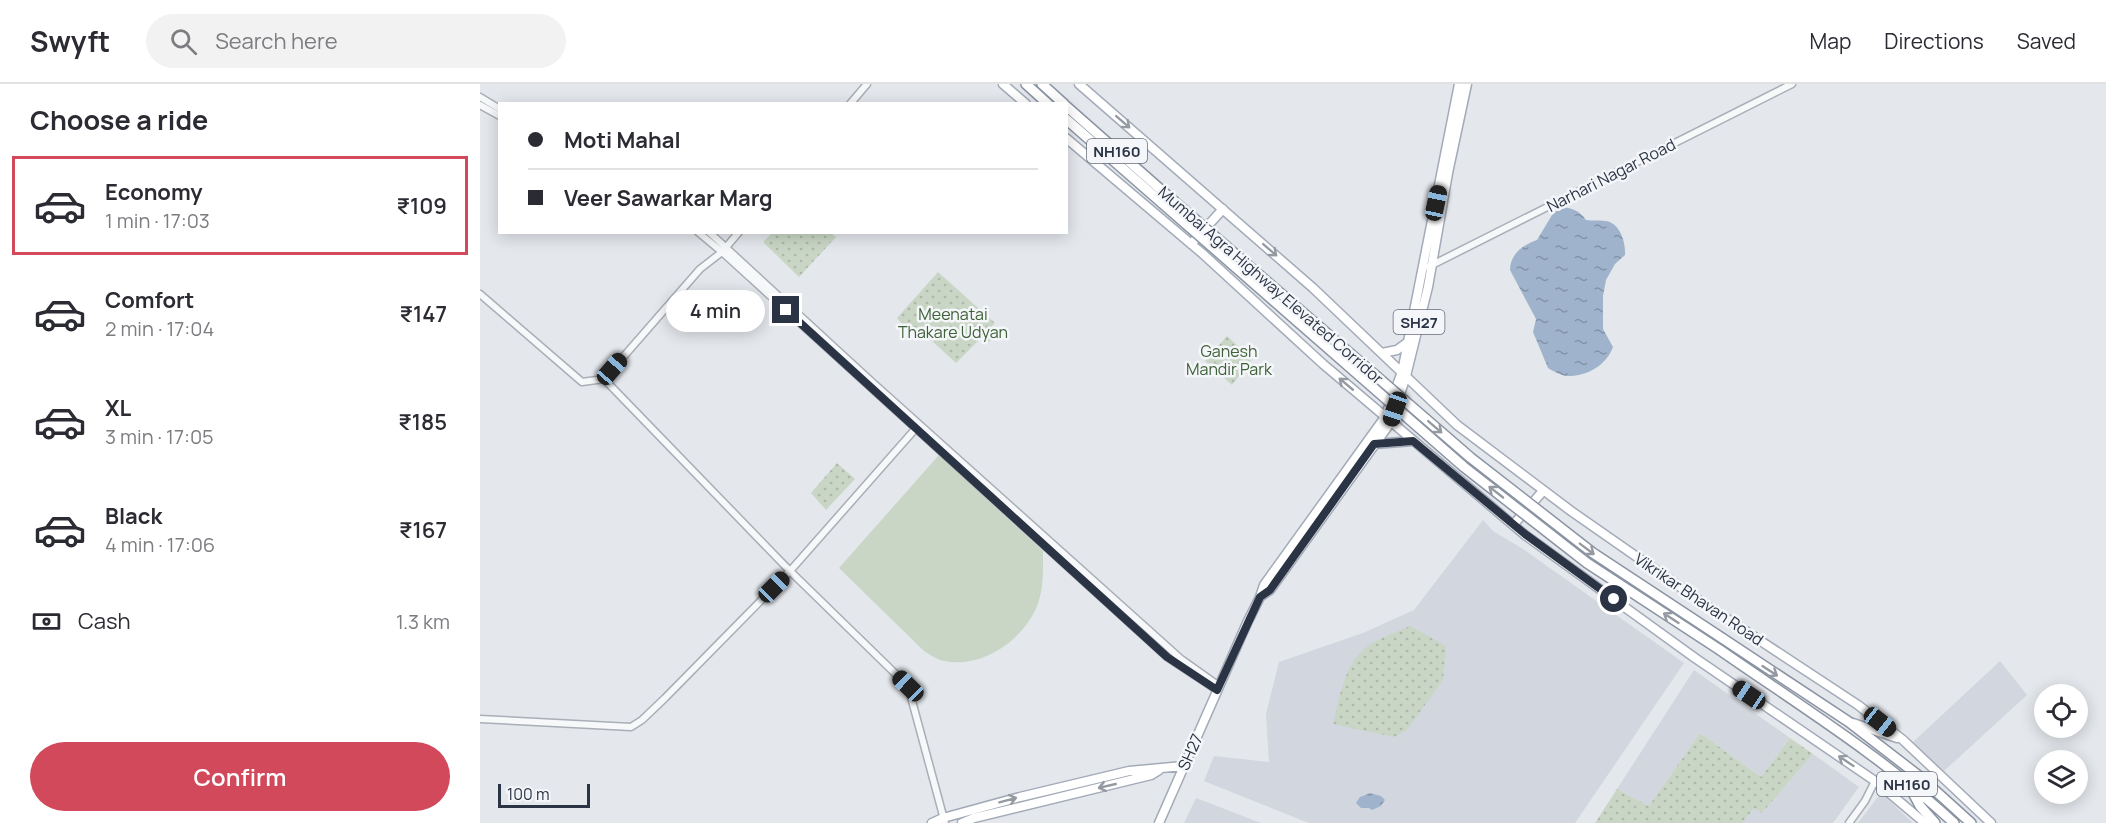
<!DOCTYPE html>
<html lang="en">
<head>
<meta charset="utf-8">
<style>
  body { margin:0; font-family:Manrope,sans-serif; background:#f2f2f3; color:#2b2b33; height:100vh; display:flex; flex-direction:column; font-size:22px; white-space:nowrap }
  * { box-sizing:border-box; margin:0 }
  p { font-size:20px; color:#7c7c81 }
  .icon { flex:none; width:33px; height:33px; fill:none; stroke:currentColor; stroke-width:2; stroke-linecap:round; stroke-linejoin:round }
  .map { position:relative; flex:1; overflow:hidden }
  .panel { display:flex; flex-direction:column; background:#fff; width:480px }
  .panel>* { flex:none }
  .hud { position:absolute; left:18px; top:18px; width:570px; height:132px; border-radius:0px; box-shadow:0 3px 15px #0003; display:grid; align-content:center; height:132px; padding:0 30px; background:#fff }
  .fabs { position:absolute; left:1554px; top:600px; display:grid; gap:12px }
  .fabs a { display:grid; place-items:center; width:54px; height:54px; border-radius:50%; background:#fff; box-shadow:0 3px 15px #0003; font-size:30px }
  .scale { position:absolute; left:18px; bottom:15px; width:92px; box-sizing:border-box; padding-left:6px; border:3px solid #2b3445; border-top:0; font-size:16px; line-height:21px; white-space:nowrap; color:#2b3445; -webkit-text-stroke:4px #f4f6f9; paint-order:stroke }
  .end { position:absolute; width:27px; height:27px; margin:-14px; border:8px solid #2b3445; background:#fff; box-shadow:0 0 0 3px #fff }
  .from { border-radius:50% }
  .bubble { position:absolute; height:42px; border-radius:21px; background:#fff; box-shadow:0 3px 15px #0003; font-size:20px; font-weight:600; line-height:42px; text-align:center }
  .car { position:absolute; width:18px; height:36px; margin:-18px -9px; border-radius:8px; box-shadow:0 0 4px 2px #0007; background:linear-gradient(#222 24%,#8ab4d8 0 40%,#222 0 76%,#8ab4d8 0 86%,#222 0) }
  .hud b { display:flex; align-items:center; gap:21px; height:57px; font-size:22px }
  .hud b+b { border-top:2px solid #e1e1e2 }
  .hud i { width:15px; height:15px; background:#2b2b33 }
  ul { padding:0; list-style:none }
  li { display:flex; align-items:center; gap:18px; height:99px; margin:0 12px 9px; padding:0 18px; border:3px solid transparent; border-radius:0px }
  li div { flex:1 }
  li b { display:block; font-size:22px }
  li em { font-style:normal; font-weight:600 }
  li.selected { border-color:#d1495b }
  li>.icon { width:54px; height:54px; stroke-width:1.5 }
  h2 { padding:0 30px; font-size:27px; line-height:72px }
  .pay { display:flex; align-items:center; gap:15px; height:66px; padding:0 30px; font-size:22px }
  .pay p { margin-inline-start:auto }
  .button { display:flex; gap:12px; margin-top:auto; padding:12px 30px }
  .button a { flex:1; height:69px; border-radius:36px; background:#d1495b; color:#fff; font-size:24px; font-weight:600; line-height:69px; text-align:center }
  header { display:flex; align-items:center; gap:36px; box-sizing:border-box; height:84px; padding:0 30px; background:#fff; border-bottom:2px solid #e1e1e2 }
  header strong { font-size:28px }
  nav { display:flex; gap:33px; margin-inline-start:auto; font-size:21px }
  .search { width:420px; height:54px; background:#f2f2f3; display:flex; align-items:center; gap:15px; box-sizing:border-box; padding:0 21px; border-radius:33px; color:#7c7c81; font-size:22px }
  main { display:flex; flex:1; min-height:0 }
  .map>svg:first-child { display:block }
  .built { fill:#d2d6de }
  .grass { fill:url(#grass-dots) }
  .pitch { fill:#c9d6c5 }
  .water { fill:url(#water-ripples) }
  .lines { fill:none; stroke-linecap:round; stroke-linejoin:round }
  .minor-casing { stroke:#a9aeb7; stroke-width:9 }
  .major-casing { stroke:#a3abb8; stroke-width:11 }
  .highway-casing { stroke:#8b94a3; stroke-width:12 }
  .minor { stroke:#f7f8fa; stroke-width:6 }
  .major { stroke:#fff; stroke-width:8 }
  .highway { stroke:#fff; stroke-width:9 }
  .highway-bridge-casing { stroke:#8b94a3; stroke-width:12; stroke-linecap:butt }
  .highway-bridge { stroke:#fff; stroke-width:9 }
  .oneway { stroke:#959aa2 }
  .route { stroke:#2b3445; stroke-width:8 }
  .labels { text-anchor:middle; dominant-baseline:central; stroke-width:5; stroke-linejoin:round; paint-order:stroke }
  .shield { fill:#f4f6f9; stroke:#676e7b; stroke-width:1.5 }
  .shield-label { font-size:15px; font-weight:bold; fill:#2b3445 }
  .street-label { font-size:16px; fill:#2b3445; stroke:#f4f6f9 }
  .park-label { font-size:16px; fill:#3f6138; stroke:#f4f6f9 }
</style>
</head>
<body>
<header>
<strong>Swyft</strong>
<div class="search"><svg class="icon" aria-label="search" viewBox="0 0 24 24"><circle cx="10" cy="10" r="6"/><path d="M15 15l6 6"/></svg>Search here</div>
<nav><a>Map</a><a>Directions</a><a>Saved</a></nav>
</header>
<main>
<section class="panel">
<h2>Choose a ride</h2>
<ul>
<li class="selected"><svg class="icon" aria-label="car" viewBox="0 0 24 24"><path d="M5 17H2v-5l4-1 3-4h7l3 4 3 1v5h-3M9 17h6M6 11h13"/><circle cx="7" cy="17" r="2"/><circle cx="17" cy="17" r="2"/></svg><div><b>Economy</b><p>1 min · 17:03</p></div><em>₹109</em></li>
<li><svg class="icon" aria-label="car" viewBox="0 0 24 24"><path d="M5 17H2v-5l4-1 3-4h7l3 4 3 1v5h-3M9 17h6M6 11h13"/><circle cx="7" cy="17" r="2"/><circle cx="17" cy="17" r="2"/></svg><div><b>Comfort</b><p>2 min · 17:04</p></div><em>₹147</em></li>
<li><svg class="icon" aria-label="car" viewBox="0 0 24 24"><path d="M5 17H2v-5l4-1 3-4h7l3 4 3 1v5h-3M9 17h6M6 11h13"/><circle cx="7" cy="17" r="2"/><circle cx="17" cy="17" r="2"/></svg><div><b>XL</b><p>3 min · 17:05</p></div><em>₹185</em></li>
<li><svg class="icon" aria-label="car" viewBox="0 0 24 24"><path d="M5 17H2v-5l4-1 3-4h7l3 4 3 1v5h-3M9 17h6M6 11h13"/><circle cx="7" cy="17" r="2"/><circle cx="17" cy="17" r="2"/></svg><div><b>Black</b><p>4 min · 17:06</p></div><em>₹167</em></li>
</ul>
<div class="pay"><svg class="icon" aria-label="cash" viewBox="0 0 24 24"><path d="M3 7h18v10H3z"/><circle cx="12" cy="12" r="2"/></svg>Cash<p>1.3 km</p></div>
<div class="button"><a>Confirm</a></div>
</section>
<div class="map">
<svg width="1626" height="739" viewBox="0 0 1626 739">
  <defs>
    <pattern id="grass-dots" width="8" height="8" patternUnits="userSpaceOnUse" patternTransform="scale(1.5)"><rect width="8" height="8" fill="#c9d6c5"/><path d="M2 2h.1M6 6h.1" fill="none" stroke="#adb8ab" stroke-width="1.8" stroke-linecap="round"/></pattern>
    <pattern id="water-ripples" width="26" height="14" patternUnits="userSpaceOnUse" patternTransform="scale(1.5)"><rect width="26" height="14" fill="#9fb4cc"/><path d="M2 4q2-2 4 0t4 0M15 11q2-2 4 0t4 0" fill="none" stroke="#8293a7"/></pattern>
  </defs>
  <rect width="100%" height="100%" fill="#e4e7ec"/>
  <path class="built" d="M1003,436L1013,447L1043,465L1204,579L1095,739H829L724,697L734,672L789,678L786,630L799,578L883,549L934,526Z
    M1520,577L1547,611L1464,687L1432,659Z
    M1214,586L1310,654L1281,693L1220,649L1169,722L1137,705Z
    M1333,670L1379,703L1353,739H1262L1274,723L1282,729Z
    M1401,709L1416,723L1433,739H1378Z
    M716,714L781,739H704Z"/>
  <path class="grass" d="M292,149H351L356,153L319,193L283,158Z
    M458,188L515,239L508,246L514,251L513,255L508,258L501,254L476,279L440,246L431,251L417,234Z
    M747,252L772,275L752,301L725,277Z
    M357,379L375,395L346,426L331,409Z
    M930,542L966,562L963,596L927,646L914,653L853,640C859,616 864,583 883,566C895,555 915,549 930,542Z
    M1220,649L1281,693L1310,654L1333,670L1282,729L1274,724L1262,739H1115L1137,705L1169,722Z"/>
  <path class="pitch" d="M459,371L563,467C563,485 564,505 557,522C543,557 499,587 460,576C455,574 449,570 444,567L359,484Z"/>
  <path class="water" d="M1081,123C1092,124 1099,126 1106,136C1112,137 1118,136 1125,137C1140,138 1146,159 1145,171L1135,180L1126,196L1123,212V245L1133,263C1126,282 1106,293 1086,292C1080,291 1073,287 1068,284L1053,248L1056,235L1030,186C1030,170 1043,161 1057,156L1072,131Z
    M890,709L901,712L905,716L901,722L892,726L889,724H881L876,719L880,713Z"/>
  <g class="lines">
    <defs>
      <path id="minor" d="M0,13L20,25
        M370,20L387,0
        M0,21L20,32
        M218,148L242,168L687,573L737,606
        M229,148L391,297L671,548L701,575L739,602
        M948,183L1312,0
        M0,210L102,298L124,295L220,185L242,168L259,148
        M124,295L310,487L428,602L465,739
        M0,635L151,643L162,636L185,614L310,487L437,343
        M1369,739L1385,717L1395,697"/>
      <path id="major" d="M523,0L546,20
        M599,0L833,204L977,341L1091,427L1223,519L1378,621L1423,656L1511,739
        M586,54L723,170L843,280L1045,451L1215,574L1395,697L1445,739
        M711,160L743,125
        M902,269L917,266L928,258
        M895,360L933,357
        M1033,441L1063,407
        M780,513L784,501L905,333L922,288L979,0
        M1373,639L1417,654
        M452,739L463,734L540,713L649,687L703,682
        M482,739L494,734L671,691L679,686
        M679,739L767,539L780,513L790,506L911,338L926,292L948,203L968,89L987,0"/>
      <path id="highway" d="M546,0L568,20
        M562,0L584,20
        M586,22L688,112
        M586,35L682,119
        M1242,554L1369,638L1439,692L1491,739
        M1240,566C1319,621 1403,673 1474,739
        M1432,707L1440,722L1455,739"/>
    </defs>
    <use href="#minor" class="minor-casing"/>
    <use href="#major" class="major-casing"/>
    <use href="#highway" class="highway-casing"/>
    <use href="#minor" class="minor"/>
    <use href="#major" class="major"/>
    <use href="#highway" class="highway"/>
    <defs>
      <path id="highway-bridge" d="M688,112L991,374L1113,469L1242,554
        M682,119L984,383L1107,479L1240,566"/>
    </defs>
    <use href="#highway-bridge" class="highway-bridge-casing"/>
    <use href="#highway-bridge" class="highway-bridge"/>
  </g>
  <defs><path id="oneway-shaft" d="M-6 0H5M1.5-3L5.5 0L1.5 3" fill="none" stroke-width="1.6" stroke-linecap="round" stroke-linejoin="round" transform="scale(1.5)"/></defs>
  <g class="oneway">
    <use href="#oneway-shaft" transform="translate(643 38) rotate(41)"/>
    <use href="#oneway-shaft" transform="translate(790 166) rotate(41)"/>
    <use href="#oneway-shaft" transform="translate(866 300) rotate(-140)"/>
    <use href="#oneway-shaft" transform="translate(955 343) rotate(41)"/>
    <use href="#oneway-shaft" transform="translate(1016 408) rotate(-142)"/>
    <use href="#oneway-shaft" transform="translate(1107 465) rotate(37)"/>
    <use href="#oneway-shaft" transform="translate(1191 534) rotate(-147)"/>
    <use href="#oneway-shaft" transform="translate(1290 587) rotate(33)"/>
    <use href="#oneway-shaft" transform="translate(1366 677) rotate(-146)"/>
    <use href="#oneway-shaft" transform="translate(627 702) rotate(167)"/>
    <use href="#oneway-shaft" transform="translate(528 716) rotate(-15)"/>
  </g>
  <g class="lines">
    <path class="route" d="M306,226L687,573L737,606L780,513L790,506L894,360L933,357L1045,450L1134,515"/>
  </g>
  <g class="labels">
    <g class="shield">
      <rect x="607" y="55" width="60" height="24" rx="4.5"/>
      <rect x="913.5" y="226" width="51" height="24" rx="4.5"/>
      <rect x="1397" y="688" width="60" height="24" rx="4.5"/>
    </g>
    <g class="shield-label">
      <text x="637" y="67">NH160</text>
      <text x="939" y="238">SH27</text>
      <text x="1427" y="700">NH160</text>
    </g>
    <g class="street-label">
      <text transform="translate(1131 91) rotate(-27)">Narhari Nagar Road</text>
      <text transform="translate(791 201) rotate(41)">Mumbai Agra Highway Elevated Corridor</text>
      <text transform="translate(1219 515) rotate(34)">Vikrikar Bhavan Road</text>
      <text transform="translate(710 668) rotate(-66)">SH27</text>
    </g>
    <g class="park-label">
      <text x="473" y="230">Meenatai<tspan x="473" dy="18">Thakare Udyan</tspan></text>
      <text x="749" y="267">Ganesh<tspan x="749" dy="18">Mandir Park</tspan></text>
    </g>
  </g>
</svg>
<div class="fabs">
<a><svg class="icon" aria-label="locate" viewBox="0 0 24 24"><circle cx="12" cy="12" r="6"/><path d="M12 2v4M12 18v4M2 12h4M18 12h4"/></svg></a>
<a><svg class="icon" aria-label="layers" viewBox="0 0 24 24"><path d="M12 4l9 5-9 5-9-5zM3 14l9 5 9-5"/></svg></a>
</div>
<div class="scale">100 m</div>
<i class="end from" style="left:1134px;top:515px"></i>
<i class="end" style="left:306px;top:226px"></i>
<div class="bubble" style="left:186px;top:206px;width:99px">4 min</div>
<i class="car" style="left:956px;top:119px;rotate:12deg"></i>
<i class="car" style="left:132px;top:285px;rotate:41deg"></i>
<i class="car" style="left:915px;top:325px;rotate:199deg"></i>
<i class="car" style="left:294px;top:503px;rotate:45deg"></i>
<i class="car" style="left:428px;top:602px;rotate:314deg"></i>
<i class="car" style="left:1269px;top:611px;rotate:304deg"></i>
<i class="car" style="left:1400px;top:638px;rotate:128deg"></i>
<div class="hud">
<b><i class="from"></i>Moti Mahal</b>
<b><i></i>Veer Sawarkar Marg</b>
</div>
</div>
</main>
</body>
</html>
